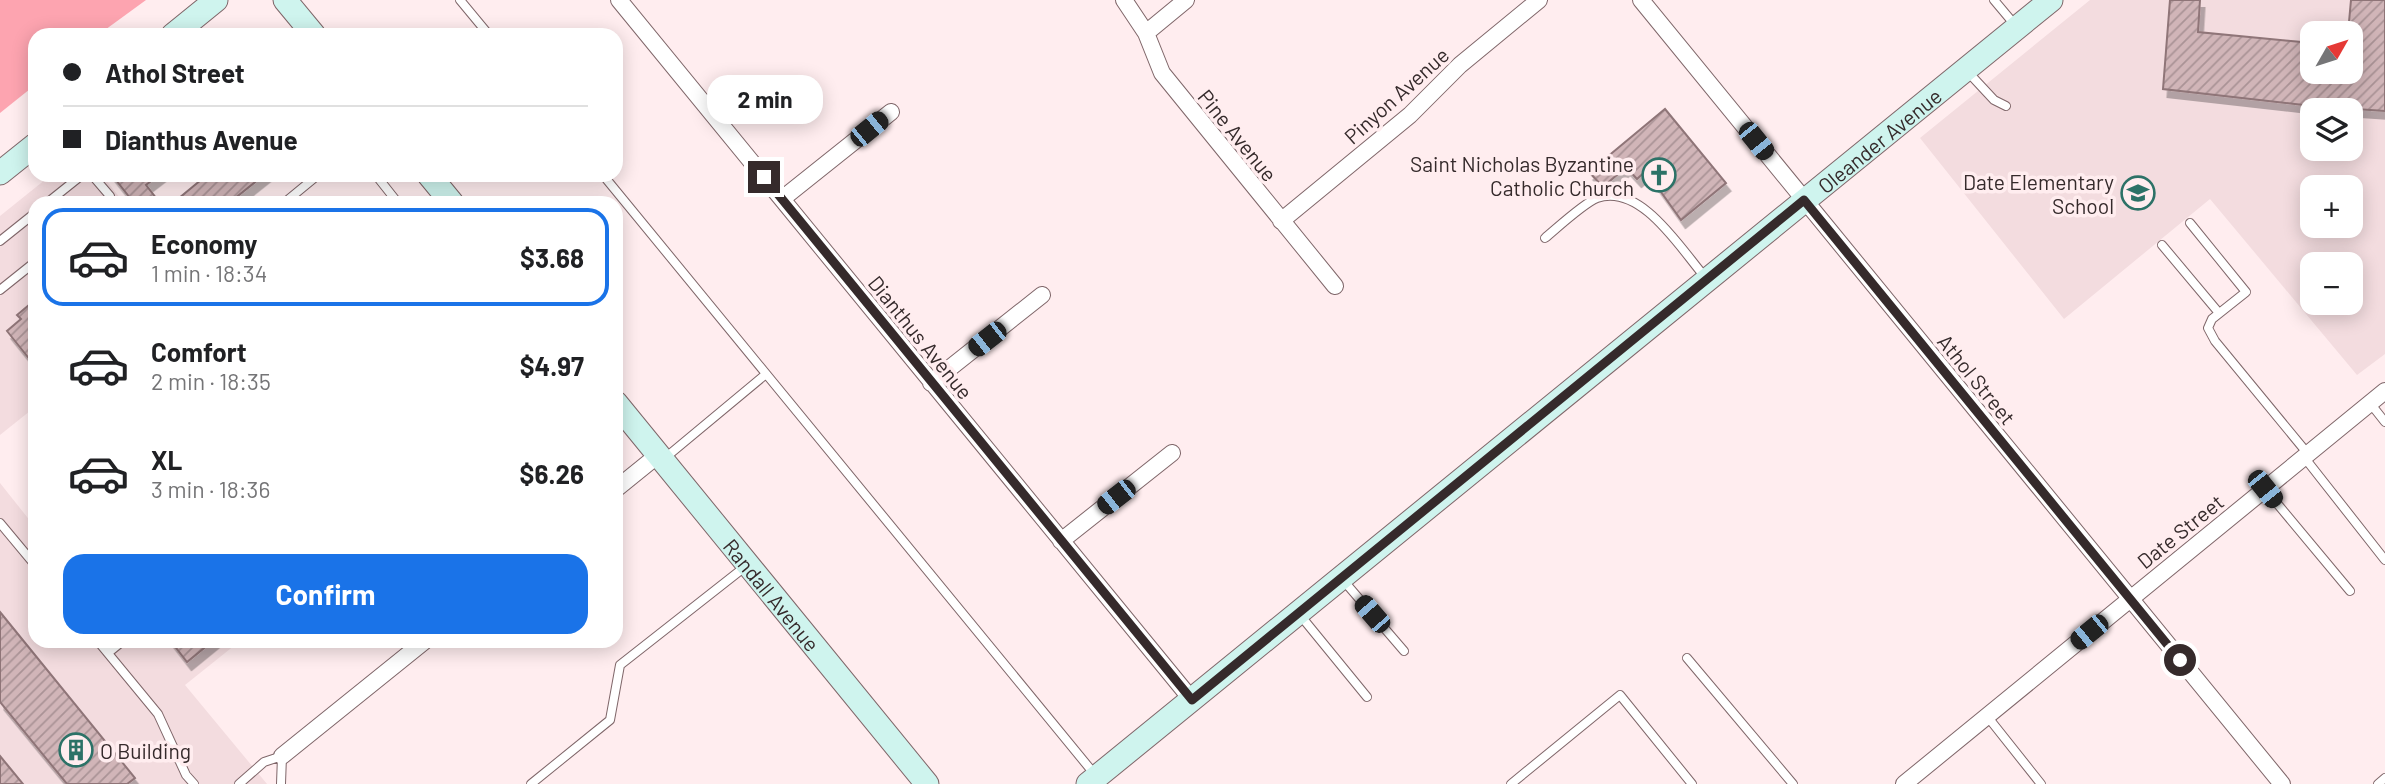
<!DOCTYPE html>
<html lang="en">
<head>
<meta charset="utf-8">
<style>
  body { margin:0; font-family:Barlow,sans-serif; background:#f6f6f6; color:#202124; height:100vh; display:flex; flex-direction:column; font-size:26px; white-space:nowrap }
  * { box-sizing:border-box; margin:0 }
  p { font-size:23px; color:#757577 }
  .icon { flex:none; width:38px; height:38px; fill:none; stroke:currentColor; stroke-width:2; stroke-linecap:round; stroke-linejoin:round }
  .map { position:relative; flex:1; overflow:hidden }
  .details { position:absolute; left:28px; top:196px; width:595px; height:452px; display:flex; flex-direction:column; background:#fff; border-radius:21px; box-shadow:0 4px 18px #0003 }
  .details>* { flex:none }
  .hud { position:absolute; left:28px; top:28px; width:595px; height:154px; border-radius:21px; box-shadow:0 4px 18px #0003; display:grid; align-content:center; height:154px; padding:0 35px; background:#fff }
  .needle { width:46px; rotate:51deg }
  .tools { position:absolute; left:2300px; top:21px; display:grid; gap:14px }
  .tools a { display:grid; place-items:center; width:63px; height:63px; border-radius:14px; background:#fff; box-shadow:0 4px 18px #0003; font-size:35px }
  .end { position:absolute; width:32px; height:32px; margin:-16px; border:9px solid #352a2b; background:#fff; box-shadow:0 0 0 4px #fff }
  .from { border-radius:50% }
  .bubble { position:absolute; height:49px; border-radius:21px; background:#fff; box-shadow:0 4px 18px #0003; font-size:23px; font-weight:700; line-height:49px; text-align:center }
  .car { position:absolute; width:21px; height:42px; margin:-21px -10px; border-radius:9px; box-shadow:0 0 5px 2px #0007; background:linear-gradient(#222 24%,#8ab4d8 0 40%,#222 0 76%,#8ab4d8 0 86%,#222 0) }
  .hud b { display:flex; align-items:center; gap:24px; height:66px; font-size:26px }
  .hud b+b { border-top:2px solid #e0e0e0 }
  .hud i { width:18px; height:18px; background:#202124 }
  ul { padding:12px 0 0; list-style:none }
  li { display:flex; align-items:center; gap:21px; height:98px; margin:0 14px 10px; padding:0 21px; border:4px solid transparent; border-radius:21px }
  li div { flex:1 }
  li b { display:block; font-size:26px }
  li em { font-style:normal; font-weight:700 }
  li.selected { border-color:#1a73e8 }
  li>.icon { width:63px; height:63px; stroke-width:1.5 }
  .primary-button { display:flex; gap:14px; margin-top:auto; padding:14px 35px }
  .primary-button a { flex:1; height:80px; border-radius:21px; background:#1a73e8; color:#fff; font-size:28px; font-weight:700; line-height:80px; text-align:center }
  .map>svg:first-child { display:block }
  .built { fill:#f3dcdf; fill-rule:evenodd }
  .grass { fill:#fda4b0 }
  .building { fill:url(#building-hatch); stroke:#8f7578; stroke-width:2; filter:url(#shadow) }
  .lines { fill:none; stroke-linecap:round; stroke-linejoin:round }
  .lane-casing { stroke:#7f6669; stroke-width:10 }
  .street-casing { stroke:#7f6669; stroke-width:18 }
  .secondary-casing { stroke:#7f6669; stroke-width:25 }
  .lane { stroke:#fff; stroke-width:8 }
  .street { stroke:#fff; stroke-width:16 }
  .secondary { stroke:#cff4ee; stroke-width:23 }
  .route { stroke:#352a2b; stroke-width:9 }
  .labels { text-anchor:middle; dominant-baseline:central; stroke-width:7; stroke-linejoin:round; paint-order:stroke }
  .street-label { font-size:21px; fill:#352a2b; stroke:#ffedef }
  .poi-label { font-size:21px; fill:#352a2b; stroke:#ffedef; text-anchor:end }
</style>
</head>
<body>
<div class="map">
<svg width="2385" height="784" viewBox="0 0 2385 784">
  <defs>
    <pattern id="building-hatch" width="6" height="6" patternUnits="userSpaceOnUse" patternTransform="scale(1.75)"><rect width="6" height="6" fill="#d1b5b8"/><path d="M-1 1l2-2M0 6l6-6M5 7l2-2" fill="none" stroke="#aa9396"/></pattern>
    <filter id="shadow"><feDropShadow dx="4.5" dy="8" stdDeviation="0" flood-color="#0004"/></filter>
  </defs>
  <rect width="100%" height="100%" fill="#ffedef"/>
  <path class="built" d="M2090,0H2385V354L2357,375L2210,199L2064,319L1920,138ZM2312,33H2350V72H2312ZM2312,110H2350V149H2312ZM2312,187H2350V226H2312ZM2312,264H2350V303H2312Z
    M51,175H102L124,203H35V407L0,435V216Z
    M0,483L35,527V640L240,641L185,685L267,784H0Z"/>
  <path class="grass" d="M0,0H146L98,35H35V85L0,113Z"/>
  <path class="building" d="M2170,0H2200L2198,32L2312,43V72H2350V33H2348L2351,0H2385V111L2312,106L2163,89Z
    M1665,109L1726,183L1681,220L1646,171L1637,179L1626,167L1603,187L1589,172Z
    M112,175H159L146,185L160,203H134Z
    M207,175H264L229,203H173Z
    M35,300V366L7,331L21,319L17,315Z
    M0,612L135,778L127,784H67L0,702Z
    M170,640H214L187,662Z
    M0,756L23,784H0Z"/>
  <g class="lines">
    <defs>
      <path id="lane" d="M460,0L489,35
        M1994,0L2015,25
        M1967,71L1994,100L2006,106
        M92,175L110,196L108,203
        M381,175L379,179L398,203
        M603,175L1096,776
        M47,203L82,175
        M284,203L318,175
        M2190,223L2246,292L2212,319L2208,328L2215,341L2308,454
        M1545,238C1557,228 1584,203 1597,198C1641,183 1680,248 1705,277
        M0,241L35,213
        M2162,245L2219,313
        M0,290L35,262
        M2370,403L2385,422
        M2304,457L2385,560
        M665,458L766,374
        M2265,489L2350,591
        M0,523L35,565
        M1343,580L1404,651
        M1300,615L1367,697
        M97,640L158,714L186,775L194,784
        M108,653L124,640
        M1687,658L1793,784
        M1987,716L2041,784
        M239,784L264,762L282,756L281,784
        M531,784L610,720L620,665L746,566
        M1511,784L1620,695L1692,784
        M2378,784L2385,778"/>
      <path id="street" d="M619,0L1192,700
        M1124,0L1146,33L1162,73L1335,286
        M1641,0L2282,784
        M1146,33L1186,0
        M782,199L891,112
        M1281,221L1410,115L1460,65L1539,0
        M931,383L1042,295
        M616,489L658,455
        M1061,541L1172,453
        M282,756L426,640
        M1904,784L2385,391"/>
      <g id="secondary">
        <path d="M285,0L314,35"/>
        <path d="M173,35L216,0"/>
        <path d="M0,173L35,145"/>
        <path d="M429,175L452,203"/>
        <path id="s1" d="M616,403L927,784"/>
        <path id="s2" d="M1088,784L2051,0"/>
      </g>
    </defs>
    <use href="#lane" class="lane-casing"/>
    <use href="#street" class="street-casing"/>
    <use href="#secondary" class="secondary-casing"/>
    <use href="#lane" class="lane"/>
    <use href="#street" class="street"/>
    <use href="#secondary" class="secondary"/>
  </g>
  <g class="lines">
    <path class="route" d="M764,177L1192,700L1804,200L2180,660"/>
  </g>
  <defs>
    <symbol id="church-ring" viewBox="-11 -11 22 22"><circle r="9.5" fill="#ffedef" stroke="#2c7267" stroke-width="1.5"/><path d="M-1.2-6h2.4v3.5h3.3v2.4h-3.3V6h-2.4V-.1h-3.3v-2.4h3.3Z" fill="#2c7267"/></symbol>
    <symbol id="school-ring" viewBox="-11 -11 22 22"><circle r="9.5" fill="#ffedef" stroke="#2c7267" stroke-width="1.5"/><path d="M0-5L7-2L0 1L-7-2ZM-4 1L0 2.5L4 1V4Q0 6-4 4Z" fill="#2c7267"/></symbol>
    <symbol id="building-ring" viewBox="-11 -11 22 22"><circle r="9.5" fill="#ffedef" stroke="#2c7267" stroke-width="1.5"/><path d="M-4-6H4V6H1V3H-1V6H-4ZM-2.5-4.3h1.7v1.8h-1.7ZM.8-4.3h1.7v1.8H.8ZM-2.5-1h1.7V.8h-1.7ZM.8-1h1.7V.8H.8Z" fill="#2c7267"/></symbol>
  </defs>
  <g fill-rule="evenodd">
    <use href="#church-ring" x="1640" y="156" width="38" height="38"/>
    <use href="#school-ring" x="2119" y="174" width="38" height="38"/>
    <use href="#building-ring" x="57" y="731" width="38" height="38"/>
  </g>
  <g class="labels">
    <g class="street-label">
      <text transform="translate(1396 95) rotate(-42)">Pinyon Avenue</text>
      <text transform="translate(1238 135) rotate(51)">Pine Avenue</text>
      <text stroke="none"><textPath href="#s2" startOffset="1020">Oleander Avenue</textPath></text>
      <text transform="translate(921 337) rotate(51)">Dianthus Avenue</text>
      <text transform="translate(1977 379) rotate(51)">Athol Street</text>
      <text transform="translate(2180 531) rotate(-39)">Date Street</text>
      <text stroke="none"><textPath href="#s1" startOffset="247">Randall Avenue</textPath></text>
    </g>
    <g class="poi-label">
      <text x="1634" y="163">Saint Nicholas Byzantine<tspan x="1634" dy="24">Catholic Church</tspan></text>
      <text x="2114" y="181">Date Elementary<tspan x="2114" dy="24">School</tspan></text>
      <text x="100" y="750" text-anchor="start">O Building</text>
    </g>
  </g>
</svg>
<div class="tools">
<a><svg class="needle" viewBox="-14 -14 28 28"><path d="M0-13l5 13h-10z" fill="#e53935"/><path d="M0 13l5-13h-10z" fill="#757577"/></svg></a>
<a><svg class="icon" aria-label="layers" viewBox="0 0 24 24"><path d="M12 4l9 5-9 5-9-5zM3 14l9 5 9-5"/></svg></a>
<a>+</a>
<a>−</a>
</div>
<i class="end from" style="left:2180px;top:660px"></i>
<i class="end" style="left:764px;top:177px"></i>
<div class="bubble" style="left:707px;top:75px;width:116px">2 min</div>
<i class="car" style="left:869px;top:129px;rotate:51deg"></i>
<i class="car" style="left:1756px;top:141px;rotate:141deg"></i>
<i class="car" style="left:987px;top:339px;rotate:232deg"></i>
<i class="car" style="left:2265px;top:489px;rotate:141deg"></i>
<i class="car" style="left:1116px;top:497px;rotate:232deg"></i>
<i class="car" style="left:1372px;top:614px;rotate:319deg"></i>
<i class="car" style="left:2089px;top:632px;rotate:231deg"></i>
<div class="hud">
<b><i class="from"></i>Athol Street</b>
<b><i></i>Dianthus Avenue</b>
</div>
<section class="details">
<ul>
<li class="selected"><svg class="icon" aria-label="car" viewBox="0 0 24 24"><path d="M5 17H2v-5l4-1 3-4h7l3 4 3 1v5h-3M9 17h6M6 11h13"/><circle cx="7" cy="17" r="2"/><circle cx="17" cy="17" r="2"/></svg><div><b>Economy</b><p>1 min · 18:34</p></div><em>$3.68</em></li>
<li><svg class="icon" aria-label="car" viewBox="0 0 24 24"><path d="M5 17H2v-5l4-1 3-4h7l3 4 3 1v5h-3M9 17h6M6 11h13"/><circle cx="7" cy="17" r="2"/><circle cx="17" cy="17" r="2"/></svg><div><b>Comfort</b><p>2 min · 18:35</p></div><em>$4.97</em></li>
<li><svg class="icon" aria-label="car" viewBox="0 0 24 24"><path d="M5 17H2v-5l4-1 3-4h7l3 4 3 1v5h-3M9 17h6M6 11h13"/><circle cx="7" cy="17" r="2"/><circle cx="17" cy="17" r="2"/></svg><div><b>XL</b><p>3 min · 18:36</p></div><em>$6.26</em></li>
</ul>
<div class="primary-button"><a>Confirm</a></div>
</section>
</div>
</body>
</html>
